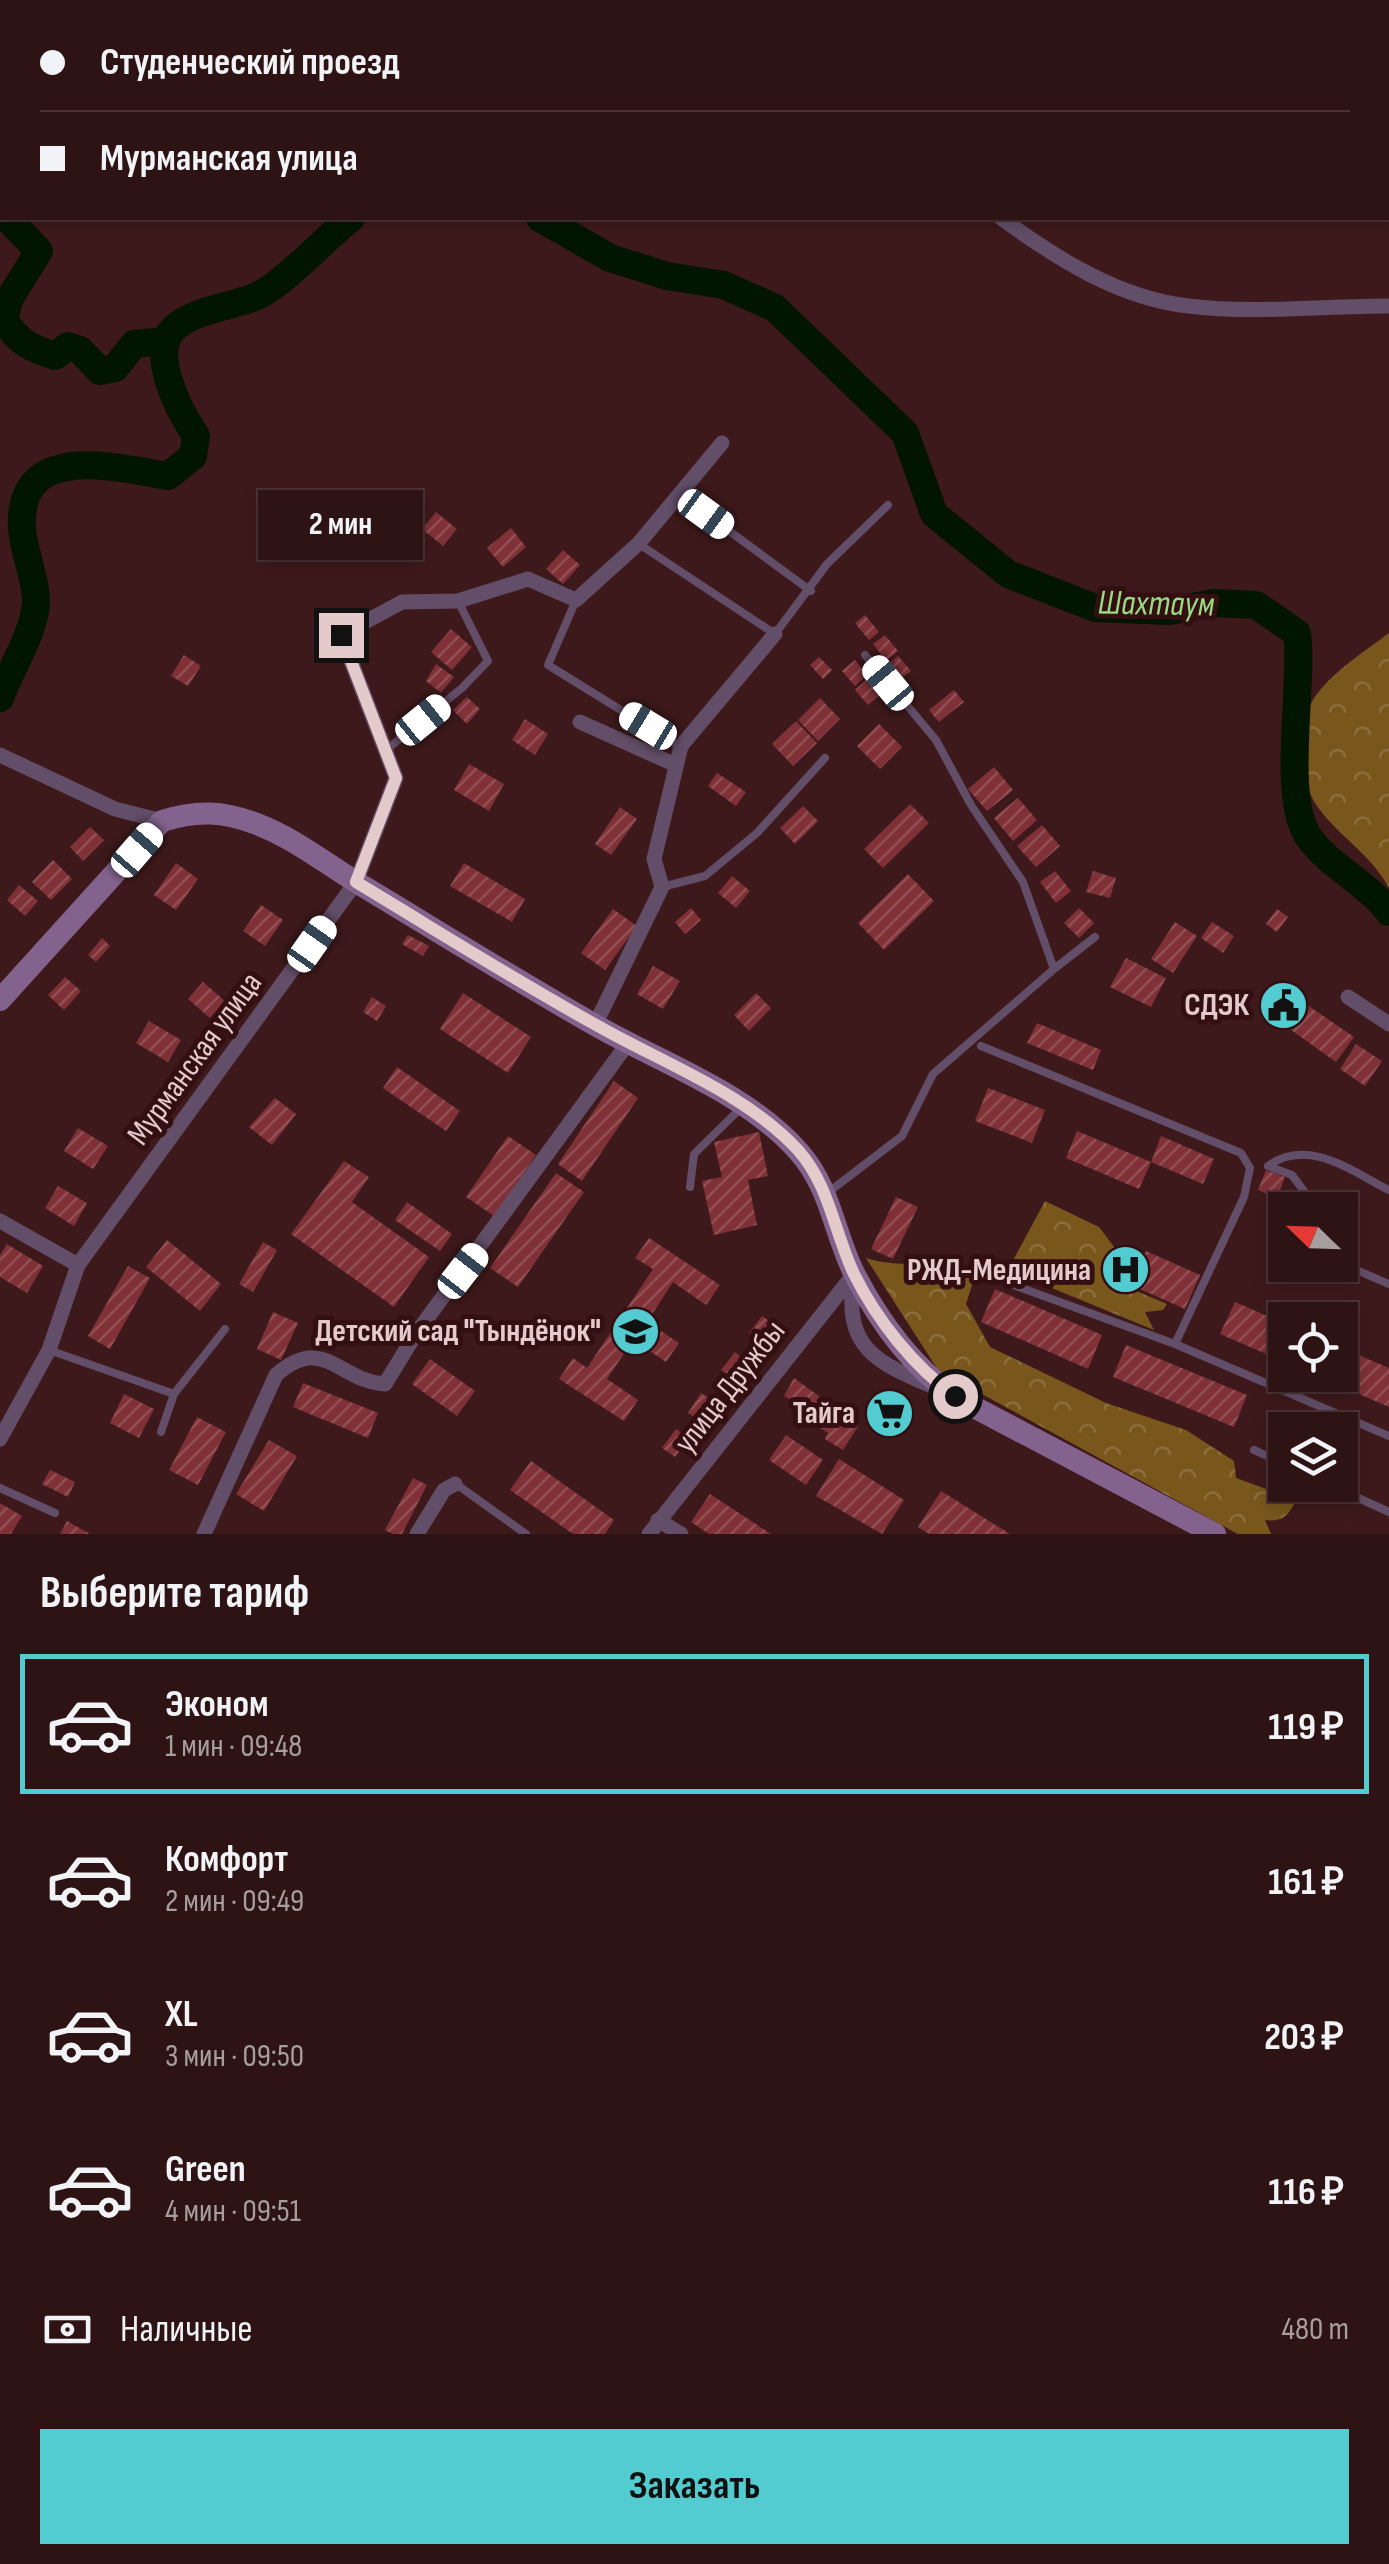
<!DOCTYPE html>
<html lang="ru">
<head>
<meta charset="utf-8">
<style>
  body { margin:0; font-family:"Sofia Sans Condensed",sans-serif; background:#361c1d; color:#f1f3f6; height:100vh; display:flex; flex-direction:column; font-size:38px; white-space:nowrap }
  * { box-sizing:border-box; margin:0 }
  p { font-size:32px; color:#a79ea0 }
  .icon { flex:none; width:55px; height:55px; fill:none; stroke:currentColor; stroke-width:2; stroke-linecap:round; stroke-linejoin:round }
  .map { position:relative; height:1534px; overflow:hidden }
  .sheet { display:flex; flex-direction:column; background:#2e1314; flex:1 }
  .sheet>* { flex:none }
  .guide { position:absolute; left:0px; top:0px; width:1390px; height:220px; box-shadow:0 5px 15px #0003,0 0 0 2px #493234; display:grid; align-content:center; height:220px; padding:0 40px; background:#2e1314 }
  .needle { width:65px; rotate:293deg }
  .tools { position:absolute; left:1268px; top:1192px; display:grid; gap:20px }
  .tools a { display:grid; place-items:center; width:90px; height:90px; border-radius:0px; background:#2e1314; box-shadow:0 5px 15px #0003,0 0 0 2px #493234; font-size:50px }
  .end { position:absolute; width:45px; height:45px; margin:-22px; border:12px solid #e4caca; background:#111; box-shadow:0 0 0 5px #111 }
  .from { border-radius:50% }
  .bubble { position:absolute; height:70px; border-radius:0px; background:#2e1314; box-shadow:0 5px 15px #0003,0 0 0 2px #493234; font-size:32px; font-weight:700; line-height:70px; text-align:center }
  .car { position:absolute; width:30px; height:60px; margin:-30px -15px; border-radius:12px; box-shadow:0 0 8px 2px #0007; background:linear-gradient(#fff 24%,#345 0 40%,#fff 0 76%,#345 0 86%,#fff 0) }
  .guide b { display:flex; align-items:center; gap:35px; height:95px; font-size:38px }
  .guide b+b { border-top:2px solid #493234 }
  .guide i { width:25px; height:25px; background:#f1f3f6 }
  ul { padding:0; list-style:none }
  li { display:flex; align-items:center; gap:30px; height:140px; margin:0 20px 15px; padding:0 20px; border:5px solid transparent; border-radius:0px }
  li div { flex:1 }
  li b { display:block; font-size:38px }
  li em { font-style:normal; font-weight:700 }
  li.current { border-color:#52ccd0 }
  li>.icon { width:90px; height:90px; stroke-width:1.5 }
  h2 { padding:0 40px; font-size:45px; line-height:120px }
  .pay { display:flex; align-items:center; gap:25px; height:110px; padding:0 40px; font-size:38px }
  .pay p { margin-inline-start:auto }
  .primary-button { display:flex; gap:20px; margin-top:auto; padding:20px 40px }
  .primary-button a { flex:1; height:115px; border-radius:0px; background:#52ccd0; color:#111; font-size:40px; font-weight:700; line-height:115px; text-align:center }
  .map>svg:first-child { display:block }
  .forest { fill:url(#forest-crowns) }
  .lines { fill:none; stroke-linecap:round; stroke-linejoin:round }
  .river { stroke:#011500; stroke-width:28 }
  .building { fill:url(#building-hatch) }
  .lane { stroke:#624e68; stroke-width:8 }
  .street { stroke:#624e68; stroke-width:15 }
  .secondary { stroke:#83638d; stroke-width:22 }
  .route { stroke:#e4caca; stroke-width:12 }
  .labels { text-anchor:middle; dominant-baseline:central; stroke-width:10; stroke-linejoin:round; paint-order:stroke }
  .poi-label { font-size:32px; font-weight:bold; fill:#e4caca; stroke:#330f12; text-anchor:end }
  .street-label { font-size:32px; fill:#e4caca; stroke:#330f12 }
  .water-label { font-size:35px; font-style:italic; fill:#99db81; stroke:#330f12 }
</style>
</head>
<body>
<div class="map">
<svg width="1389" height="1534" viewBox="0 0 1389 1534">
  <defs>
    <pattern id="forest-crowns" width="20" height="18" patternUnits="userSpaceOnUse" patternTransform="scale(2.5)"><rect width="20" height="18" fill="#79571c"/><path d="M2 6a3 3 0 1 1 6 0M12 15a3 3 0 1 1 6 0" fill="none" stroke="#8c6e3c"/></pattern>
    <pattern id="building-hatch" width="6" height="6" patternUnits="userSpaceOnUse" patternTransform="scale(2.5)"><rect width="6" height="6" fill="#7f3137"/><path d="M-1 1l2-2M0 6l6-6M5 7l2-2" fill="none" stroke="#914e53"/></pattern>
  </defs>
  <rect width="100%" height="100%" fill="#3e191b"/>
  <path class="forest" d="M1389,633V888C1371,854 1338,836 1317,806C1300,784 1298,724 1313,700C1330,673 1364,652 1389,633Z
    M1045,1201L1099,1227L1133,1272L1127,1287L1167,1304L1163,1310L1145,1312L1154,1330L1008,1270Z
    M866,1258C902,1270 937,1257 971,1271L972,1285L966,1304L990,1347L1106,1403L1186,1430L1234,1461L1236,1478L1289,1497L1295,1502C1288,1517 1281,1522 1265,1520L1271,1534H1238L938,1370Z"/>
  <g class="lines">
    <path class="river" d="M7,218L39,251L10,298L4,318C16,341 30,348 55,356L68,346L80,350L100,371L115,368L134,344L166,341
      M540,218L610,258L667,276L724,285L775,308L905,433L934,514L1008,574L1095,608L1169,611L1214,603L1256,605L1297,633C1304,687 1280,800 1310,839C1331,867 1368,884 1389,912
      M0,698C10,670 30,640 35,611C40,586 23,554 22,527C18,440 117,468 168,476L193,456L196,436C180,412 145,348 178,325C201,308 232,307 257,296C281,286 328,236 351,218"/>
  </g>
  <path class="building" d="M436,512L457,529L443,546L422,529Z
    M511,528L526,547L503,567L487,548Z
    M563,550L580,565L563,584L546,569Z
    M865,615L879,632L869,640L855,623Z
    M451,629L472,647L452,670L431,652Z
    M885,635L898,651L886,661L873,644Z
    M184,655L201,666L188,686L171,676Z
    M898,656L911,671L902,678L889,663Z
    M819,657L832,670L823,679L810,665Z
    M855,660L867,675L855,686L842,671Z
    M436,664L454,677L441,693L426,681Z
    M868,678L881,694L868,705L855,690Z
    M954,690L964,702L939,722L929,710Z
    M467,697L480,709L467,724L453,710Z
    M820,698L840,719L818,741L798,720Z
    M525,719L548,734L535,755L512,740Z
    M796,721L817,743L793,766L772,744Z
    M879,724L902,747L880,769L857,746Z
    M469,764L504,784L489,811L454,790Z
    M994,767L1013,790L987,811L968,789Z
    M717,773L746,792L736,806L708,786Z
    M1018,798L1037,820L1013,841L994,818Z
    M910,804L929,823L883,868L864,849Z
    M803,806L818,821L795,844L780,828Z
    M620,807L637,819L611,855L595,844Z
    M1042,825L1060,846L1036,867L1017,846Z
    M90,827L104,840L83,861L70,847Z
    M53,860L72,879L51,900L32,882Z
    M176,863L198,879L176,910L154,895Z
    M464,863L525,899L512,922L450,886Z
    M1055,871L1071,891L1056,903L1040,882Z
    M1093,871L1116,878L1110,898L1086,892Z
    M908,874L934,901L884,950L858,923Z
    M732,876L750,891L736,908L718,893Z
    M19,885L38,901L25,916L7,900Z
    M261,905L283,920L265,946L243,931Z
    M691,908L701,920L685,934L675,922Z
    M1079,908L1094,923L1079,938L1064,923Z
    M613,909L637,926L605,970L581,953Z
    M1277,909L1288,917L1277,932L1266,924Z
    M1175,922L1197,936L1173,973L1151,959Z
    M1212,922L1234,936L1223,953L1201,938Z
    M408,935L429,946L423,956L402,944Z
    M102,938L110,946L96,962L88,955Z
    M1126,958L1166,978L1151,1007L1110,987Z
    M653,966L680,981L663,1009L637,994Z
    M65,977L81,991L64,1010L48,995Z
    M203,982L225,1001L210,1018L188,999Z
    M1287,991L1354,1037L1336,1062L1270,1015Z
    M463,993L531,1037L508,1073L440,1029Z
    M756,993L771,1008L749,1031L734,1015Z
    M372,997L386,1006L377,1021L363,1012Z
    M149,1021L181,1040L168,1062L136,1043Z
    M1037,1023L1101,1050L1093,1070L1027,1043Z
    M1356,1044L1382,1061L1365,1086L1340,1069Z
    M397,1067L460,1111L446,1131L383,1088Z
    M614,1081L638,1098L582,1181L558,1164Z
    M988,1088L1045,1110L1032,1143L975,1121Z
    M275,1098L296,1114L272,1145L249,1127Z
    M78,1128L108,1146L93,1169L64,1151Z
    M1077,1131L1151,1162L1161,1136L1214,1159L1203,1184L1151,1162L1139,1189L1066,1158Z
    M759,1132L768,1176L748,1180L757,1225L714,1235L702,1181L722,1177L714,1142Z
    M508,1136L536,1155L494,1216L466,1197Z
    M344,1161L369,1177L352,1202L429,1257L394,1307L291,1234Z
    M1266,1170L1285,1177L1277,1198L1258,1190Z
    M556,1173L584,1192L518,1287L490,1268Z
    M58,1186L87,1203L74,1226L45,1208Z
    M896,1197L918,1207L893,1259L871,1249Z
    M407,1202L452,1234L440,1251L395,1220Z
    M649,1238L720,1285L706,1305L673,1282L647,1322L679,1343L666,1362L633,1340L607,1379L638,1400L624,1421L559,1379L573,1358L587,1368L653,1269L635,1258Z
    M167,1240L221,1284L200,1311L146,1267Z
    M263,1242L277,1250L253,1292L239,1284Z
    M7,1244L43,1266L27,1293L0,1277V1255Z
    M1146,1251L1200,1275L1185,1309L1131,1285Z
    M128,1266L150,1278L110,1349L88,1336Z
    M995,1289L1102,1335L1088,1369L981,1322Z
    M1235,1302L1285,1324V1362L1220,1334Z
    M273,1312L298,1323L281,1360L257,1349Z
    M762,1316L776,1326L763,1343L749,1333Z
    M1126,1345L1247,1395L1234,1427L1113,1377Z
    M1340,1347L1389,1368V1407L1315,1375H1340Z
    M735,1352L749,1364L736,1381L721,1370Z
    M430,1359L475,1391L457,1416L412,1384Z
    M794,1378L859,1425L843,1450L825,1439L828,1433L797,1413L802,1406L784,1396Z
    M303,1383L378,1413L368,1438L293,1407Z
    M885,1391L912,1406L896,1436L869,1421Z
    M701,1393L715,1402L702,1422L688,1413Z
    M124,1394L154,1409L139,1438L110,1423Z
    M197,1417L226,1432L198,1485L169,1470Z
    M676,1429L689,1438L675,1457L662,1448Z
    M786,1435L823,1460L806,1485L769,1460Z
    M269,1440L297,1456L264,1511L236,1494Z
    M839,1459L904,1500L882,1534L816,1496Z
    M531,1461L614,1520L605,1534H573L510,1490Z
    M50,1470L75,1482L68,1497L42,1484Z
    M413,1478L427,1485L402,1534H393L385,1530Z
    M941,1491L1010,1534H929L918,1527Z
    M710,1494L771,1534H709L691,1522Z
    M0,1503L22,1516L11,1534H0Z
    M67,1521L90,1534H60Z"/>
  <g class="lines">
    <path class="lane" d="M680,495L811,591
      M639,544L775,634L827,564L888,505
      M576,600L548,665L679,746
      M385,751L462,688L488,661L458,601
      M662,887L705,876L757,833L825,758
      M1054,969L1095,937
      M981,1046L1241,1153L1250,1168L1244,1197L1175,1344L1389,1436
      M690,1187L694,1154L740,1109
      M826,1194L902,1136L933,1074L1054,969L1023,882L971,805L936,740L865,655
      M1318,1210L1292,1175L1268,1166C1308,1137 1351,1171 1389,1190
      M1340,1263L1389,1284
      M986,1275L1175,1344
      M49,1350L174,1394L225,1329
      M161,1432L174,1394
      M1254,1450L1285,1464
      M456,1484L526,1534
      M1330,1485L1389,1512
      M0,1488L55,1513"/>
    <path class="street" d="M684,0L688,2
      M903,0L904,2
      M1001,218C1056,258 1118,298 1188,306C1253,314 1323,306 1389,306
      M580,722L676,765
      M0,755L115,809L162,821
      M1348,997L1389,1024
      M595,1025L662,887L654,859L681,746L775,634
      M0,1221L78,1265
      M854,1277C842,1349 878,1363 936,1388
      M0,1439L49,1350L78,1265L356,882L396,778L341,635L402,602L458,601L528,579L576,600L639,543L722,443
      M658,1520L681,1534
      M204,1534L276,1375C324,1333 338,1381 385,1384L415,1335L628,1043
      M417,1534L444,1490L455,1484
      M649,1534L854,1274"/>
    <path class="secondary" d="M0,1000L162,821C197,810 223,811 257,824C296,839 326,864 361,885C439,932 516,980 595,1025C663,1064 746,1092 799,1152C831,1188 834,1234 855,1275C879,1321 913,1367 955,1397L1215,1534"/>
  </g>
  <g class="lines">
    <path class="route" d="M341,635L396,778L356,882C436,930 516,981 598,1026C665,1064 745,1093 798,1150C830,1186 834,1232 854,1274C877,1320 914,1367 955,1396"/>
  </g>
  <defs>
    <symbol id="civic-disc" viewBox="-11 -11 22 22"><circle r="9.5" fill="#52ccd0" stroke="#330f12"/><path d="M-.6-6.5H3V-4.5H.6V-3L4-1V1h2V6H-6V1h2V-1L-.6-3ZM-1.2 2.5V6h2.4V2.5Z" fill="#111"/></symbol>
    <symbol id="hospital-disc" viewBox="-11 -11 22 22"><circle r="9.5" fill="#52ccd0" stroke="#330f12"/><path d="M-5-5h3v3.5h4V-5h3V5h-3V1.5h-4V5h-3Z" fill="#111"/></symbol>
    <symbol id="school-disc" viewBox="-11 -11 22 22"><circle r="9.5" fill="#52ccd0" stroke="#330f12"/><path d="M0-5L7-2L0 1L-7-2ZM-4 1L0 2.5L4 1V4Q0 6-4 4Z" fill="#111"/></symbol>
    <symbol id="supermarket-disc" viewBox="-11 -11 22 22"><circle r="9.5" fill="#52ccd0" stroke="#330f12"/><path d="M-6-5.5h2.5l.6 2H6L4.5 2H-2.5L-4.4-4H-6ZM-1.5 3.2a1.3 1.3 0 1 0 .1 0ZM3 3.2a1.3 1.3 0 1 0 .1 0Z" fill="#111"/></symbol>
  </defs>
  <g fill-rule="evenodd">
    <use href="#civic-disc" x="1256" y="978" width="55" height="55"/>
    <use href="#hospital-disc" x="1098" y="1242" width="55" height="55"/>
    <use href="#school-disc" x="608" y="1304" width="55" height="55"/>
    <use href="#supermarket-disc" x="862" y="1386" width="55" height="55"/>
  </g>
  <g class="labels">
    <g class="poi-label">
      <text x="1249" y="1005">СДЭК</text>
      <text x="1091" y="1270">РЖД-Медицина</text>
      <text x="601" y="1331">Детский сад "Тындёнок"</text>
      <text x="855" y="1413">Тайга</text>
    </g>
    <g class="street-label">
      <text transform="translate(195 1059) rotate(-54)">Мурманская улица</text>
      <text transform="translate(730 1387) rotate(-52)">улица Дружбы</text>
    </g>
    <g class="water-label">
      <text transform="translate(1156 604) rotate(1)">Шахтаум</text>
    </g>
  </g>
</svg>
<div class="tools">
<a><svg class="needle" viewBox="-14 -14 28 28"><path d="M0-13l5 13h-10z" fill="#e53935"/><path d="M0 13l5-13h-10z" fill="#a79ea0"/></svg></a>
<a><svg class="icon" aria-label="locate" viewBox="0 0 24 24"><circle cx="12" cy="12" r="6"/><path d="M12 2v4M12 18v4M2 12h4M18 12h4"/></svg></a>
<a><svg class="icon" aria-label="layers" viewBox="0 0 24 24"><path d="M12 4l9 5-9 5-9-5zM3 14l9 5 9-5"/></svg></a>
</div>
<i class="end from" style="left:955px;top:1396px"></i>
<i class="end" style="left:341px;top:635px"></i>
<div class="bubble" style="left:258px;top:490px;width:165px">2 мин</div>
<i class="car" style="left:706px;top:514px;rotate:126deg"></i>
<i class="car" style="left:888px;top:683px;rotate:320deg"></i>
<i class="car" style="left:423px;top:720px;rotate:51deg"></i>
<i class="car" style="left:648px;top:726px;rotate:301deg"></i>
<i class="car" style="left:137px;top:850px;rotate:41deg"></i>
<i class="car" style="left:312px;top:944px;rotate:35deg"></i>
<i class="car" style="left:463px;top:1271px;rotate:38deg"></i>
<div class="guide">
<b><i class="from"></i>Студенческий проезд</b>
<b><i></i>Мурманская улица</b>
</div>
</div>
<section class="sheet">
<h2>Выберите тариф</h2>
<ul>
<li class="current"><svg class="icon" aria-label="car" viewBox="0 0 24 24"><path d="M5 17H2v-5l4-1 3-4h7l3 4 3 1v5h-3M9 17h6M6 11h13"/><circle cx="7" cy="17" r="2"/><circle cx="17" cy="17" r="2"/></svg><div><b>Эконом</b><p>1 мин · 09:48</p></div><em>119 ₽</em></li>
<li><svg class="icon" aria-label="car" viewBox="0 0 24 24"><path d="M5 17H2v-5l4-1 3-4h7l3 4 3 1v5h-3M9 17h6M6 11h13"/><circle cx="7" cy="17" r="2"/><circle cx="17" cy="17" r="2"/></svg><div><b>Комфорт</b><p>2 мин · 09:49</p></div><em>161 ₽</em></li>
<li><svg class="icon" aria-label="car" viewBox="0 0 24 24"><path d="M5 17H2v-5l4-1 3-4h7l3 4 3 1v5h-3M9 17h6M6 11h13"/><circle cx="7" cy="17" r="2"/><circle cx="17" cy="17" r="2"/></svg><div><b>XL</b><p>3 мин · 09:50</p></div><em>203 ₽</em></li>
<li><svg class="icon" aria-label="car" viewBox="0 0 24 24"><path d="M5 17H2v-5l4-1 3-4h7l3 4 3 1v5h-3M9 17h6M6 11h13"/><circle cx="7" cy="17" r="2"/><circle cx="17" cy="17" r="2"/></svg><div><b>Green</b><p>4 мин · 09:51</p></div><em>116 ₽</em></li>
</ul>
<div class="pay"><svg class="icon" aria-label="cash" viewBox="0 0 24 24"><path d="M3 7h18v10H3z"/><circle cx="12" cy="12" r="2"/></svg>Наличные<p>480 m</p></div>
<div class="primary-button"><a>Заказать</a></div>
</section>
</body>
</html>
